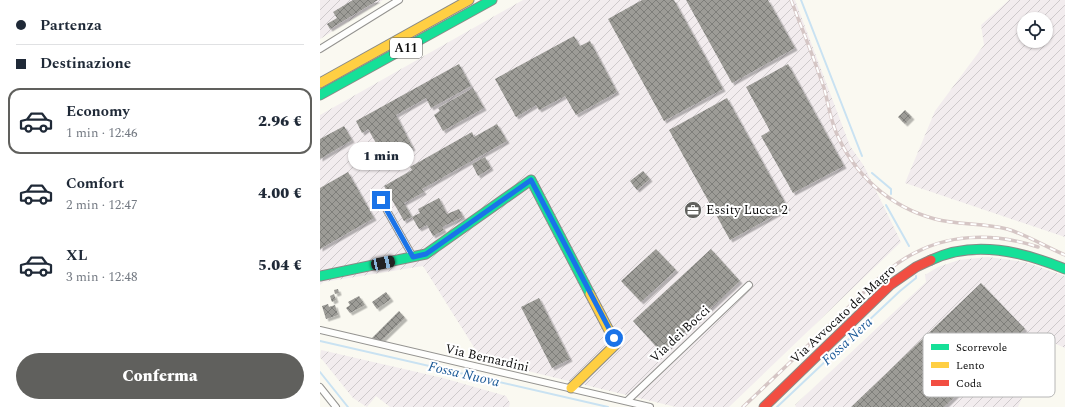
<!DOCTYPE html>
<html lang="it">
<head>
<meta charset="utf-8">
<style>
  body { margin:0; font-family:Spectral,serif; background:#f2f2f3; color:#1f2937; height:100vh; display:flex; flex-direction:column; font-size:15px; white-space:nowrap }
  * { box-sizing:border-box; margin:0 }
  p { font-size:13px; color:#747a83 }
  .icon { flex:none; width:22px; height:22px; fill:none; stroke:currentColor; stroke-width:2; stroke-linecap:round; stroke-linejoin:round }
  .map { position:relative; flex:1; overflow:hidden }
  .drawer { display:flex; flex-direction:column; background:#fff; width:320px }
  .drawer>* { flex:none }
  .hud { display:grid; align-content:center; height:88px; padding:0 16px; background:#fff }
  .buttons { position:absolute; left:697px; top:12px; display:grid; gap:8px }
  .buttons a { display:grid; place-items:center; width:36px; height:36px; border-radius:50%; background:#fff; box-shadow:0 1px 3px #0004; font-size:20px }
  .end { position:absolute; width:18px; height:18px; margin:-9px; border:5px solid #1a73e8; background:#fff; box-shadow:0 0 0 2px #fff }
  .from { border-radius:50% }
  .bubble { position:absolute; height:28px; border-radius:14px; background:#fff; box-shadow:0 1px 3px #0004; font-size:13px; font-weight:800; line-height:28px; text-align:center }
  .car { position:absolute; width:12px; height:24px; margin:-12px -6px; border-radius:5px; box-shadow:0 0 3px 1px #0007; background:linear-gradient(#222 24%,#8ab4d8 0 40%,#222 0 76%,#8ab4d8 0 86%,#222 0) }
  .hud b { display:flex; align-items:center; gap:14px; height:38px; font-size:15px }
  .hud b+b { border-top:1px solid #e0e1e3 }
  .hud i { width:10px; height:10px; background:#1f2937 }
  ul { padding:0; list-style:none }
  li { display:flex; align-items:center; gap:12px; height:66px; margin:0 8px 6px; padding:0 8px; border:2px solid transparent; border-radius:12px }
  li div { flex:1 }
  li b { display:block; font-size:15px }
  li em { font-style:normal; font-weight:800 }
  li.active { border-color:#60605d }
  li>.icon { width:36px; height:36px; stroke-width:1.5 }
  .button { display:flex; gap:8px; margin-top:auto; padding:8px 16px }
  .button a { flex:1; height:46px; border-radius:24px; background:#60605d; color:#fff; font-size:16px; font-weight:800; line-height:46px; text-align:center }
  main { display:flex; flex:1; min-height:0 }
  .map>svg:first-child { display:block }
  .industrial { fill:url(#industrial-furrows); fill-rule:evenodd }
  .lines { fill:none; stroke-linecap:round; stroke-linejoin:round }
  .stream { stroke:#c9e2f2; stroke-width:2 }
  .building { fill:url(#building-cross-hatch); filter:url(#shadow) }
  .street-casing { stroke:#949390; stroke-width:8 }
  .fast-casing { stroke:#8a8a86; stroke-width:11 }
  .slow-casing { stroke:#8a8a86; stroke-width:11 }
  .jam-casing { stroke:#8a8a86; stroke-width:11 }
  .street { stroke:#fefefd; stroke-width:6 }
  .fast { stroke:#16e098; stroke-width:9 }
  .slow { stroke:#ffcf43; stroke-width:9 }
  .jam { stroke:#f24e42; stroke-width:9 }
  .rail-casing { stroke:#d5c6c5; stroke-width:3.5 }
  .rail { stroke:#fff; stroke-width:2; stroke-dasharray:6; stroke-linecap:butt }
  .route { stroke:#1a73e8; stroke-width:5 }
  .labels { text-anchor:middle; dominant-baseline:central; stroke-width:4; stroke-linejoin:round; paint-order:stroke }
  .shield { fill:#fff; stroke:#565656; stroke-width:1 }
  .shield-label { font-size:12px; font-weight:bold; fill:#0d0d0d }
  .poi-label { font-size:13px; fill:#0d0d0d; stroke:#fff; text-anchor:start }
  .street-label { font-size:13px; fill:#0d0d0d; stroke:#fff }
  .water-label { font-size:14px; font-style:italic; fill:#1c5a98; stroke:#fff }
  .key { fill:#fff; stroke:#b6b6b6; stroke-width:1 }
  .key-label { font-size:11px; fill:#0d0d0d }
</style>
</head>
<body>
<main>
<section class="drawer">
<div class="hud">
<b><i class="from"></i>Partenza</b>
<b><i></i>Destinazione</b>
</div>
<ul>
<li class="active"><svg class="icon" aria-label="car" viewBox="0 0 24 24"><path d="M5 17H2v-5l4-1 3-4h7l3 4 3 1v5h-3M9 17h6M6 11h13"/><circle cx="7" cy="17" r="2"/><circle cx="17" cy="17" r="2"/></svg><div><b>Economy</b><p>1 min · 12:46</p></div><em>2.96 €</em></li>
<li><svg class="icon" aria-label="car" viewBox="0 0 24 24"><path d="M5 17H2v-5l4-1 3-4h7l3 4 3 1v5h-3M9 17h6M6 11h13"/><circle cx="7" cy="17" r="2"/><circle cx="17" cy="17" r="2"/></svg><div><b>Comfort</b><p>2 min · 12:47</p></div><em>4.00 €</em></li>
<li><svg class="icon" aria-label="car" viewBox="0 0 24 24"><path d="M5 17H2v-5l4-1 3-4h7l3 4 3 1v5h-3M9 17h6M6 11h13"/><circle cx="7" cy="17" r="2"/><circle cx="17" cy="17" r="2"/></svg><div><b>XL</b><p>3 min · 12:48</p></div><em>5.04 €</em></li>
</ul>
<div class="button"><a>Conferma</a></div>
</section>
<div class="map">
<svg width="745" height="407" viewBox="0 0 745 407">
  <defs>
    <pattern id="industrial-furrows" width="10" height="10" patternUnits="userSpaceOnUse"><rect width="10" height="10" fill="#f2ecee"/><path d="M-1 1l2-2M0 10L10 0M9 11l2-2" fill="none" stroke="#cec9cb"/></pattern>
    <pattern id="building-cross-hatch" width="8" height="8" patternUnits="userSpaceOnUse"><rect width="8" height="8" fill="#9d9c97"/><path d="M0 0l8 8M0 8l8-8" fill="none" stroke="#7e7e7a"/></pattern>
    <filter id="shadow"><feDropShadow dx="2.5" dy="2.5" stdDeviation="0" flood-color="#0004"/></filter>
  </defs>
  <rect width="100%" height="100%" fill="#faf9f1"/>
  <path class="industrial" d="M0,0H63L0,39Z
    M203,0H475L530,146L544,166L581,242L409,407H356L162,360L103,266L4,282L0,285V115Z
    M689,0H745V237L585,183L615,111L664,45L661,25ZM704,19H726V41H704Z
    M668,257L705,262L745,276V348L727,340L698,407H476L475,405L606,282L605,275L618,267L639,260Z
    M1,350L123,378L186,396L190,403L189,407H70L56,396L47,407L33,398L0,357Z"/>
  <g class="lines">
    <path class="stream" d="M481,0L542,156
      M552,173L571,189V194
      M566,205L589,246
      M0,341L288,407
      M0,372L28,407
      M457,407L580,291L596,278V276"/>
  </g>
  <path class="building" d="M33,0H58L10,29L7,24L17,18L13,12Z
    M322,0H354L403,89L344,121L288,19Z
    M366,0H448L475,48L412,83Z
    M254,36L260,46L270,41L297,92L256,115L245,96L219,110L216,105L196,117L175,79Z
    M139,64L151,86L111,108L106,98L76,115L93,148L62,166L51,145L56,143L48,129L42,133L36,121Z
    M468,64L524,166L473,193L441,136L450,131L426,87Z
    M153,88L164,108L123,131L114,115L120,111L118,108Z
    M407,98L468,208L410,240L349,130Z
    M585,110L592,117L585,124L578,117Z
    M177,124L187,141L102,189L104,192L84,203L92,217L84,221L64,186L92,170L90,167L152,132L154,137Z
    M24,126L32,140L0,159V139Z
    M165,157L171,168L158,176L152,164Z
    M323,171L330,179L317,190L310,181Z
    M28,172L54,218L0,249V188Z
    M119,198L127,214L139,209L143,217L122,227L124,230L113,236L107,225L99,229L92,217L100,213L98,209Z
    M373,204L377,211L372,214L368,207Z
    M336,249L356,270L321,302L301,281Z
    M391,249L420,281L342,353L313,321Z
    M661,283L705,329L624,407H531Z
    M18,289L19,293L15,294L14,290Z
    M66,292L71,299L57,309L52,302Z
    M14,294L16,300L12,302L10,296Z
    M39,296L45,305L30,313L26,308L30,305L28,302Z
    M219,298L250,359L232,368L201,307Z
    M8,304L9,307L15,305L18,315L6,319L2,306Z
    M79,311L85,318L61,341L52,338Z"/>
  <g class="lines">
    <defs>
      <path id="street" d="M0,49L79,0
        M61,200L93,257
        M0,330L330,407
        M0,387L16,407
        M307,401L429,285"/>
      <path id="fast" d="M0,95L172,0
        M611,260C655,239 703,252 745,269
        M0,276L106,254L211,180L270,294"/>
      <path id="slow" d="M0,83L149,0
        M251,388L296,344L270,294"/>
      <path id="jam" d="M444,407L570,285L596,267L611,260"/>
    </defs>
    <use href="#street" class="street-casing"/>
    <use href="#fast" class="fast-casing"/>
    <use href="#slow" class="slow-casing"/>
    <use href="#jam" class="jam-casing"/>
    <use href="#street" class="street"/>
    <use href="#fast" class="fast"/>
    <use href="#slow" class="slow"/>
    <use href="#jam" class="jam"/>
    <defs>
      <path id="rail" d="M471,0C482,29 494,58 504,88C508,102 510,118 516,132C534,175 570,207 615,219C638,225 663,223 687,229C707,235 726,247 745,255
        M423,407C455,377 486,347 518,317C539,298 560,274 584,259C625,233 673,232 718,247"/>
    </defs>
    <use href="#rail" class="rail-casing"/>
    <use href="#rail" class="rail"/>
  </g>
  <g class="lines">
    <path class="route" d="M61,200L93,257L106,254L211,180L294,338"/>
  </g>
  <defs>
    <symbol id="office-disc" viewBox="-11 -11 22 22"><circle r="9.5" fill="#60605d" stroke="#fff"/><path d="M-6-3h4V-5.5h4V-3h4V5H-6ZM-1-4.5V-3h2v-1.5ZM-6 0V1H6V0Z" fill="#fff"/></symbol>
  </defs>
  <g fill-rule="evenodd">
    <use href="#office-disc" x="363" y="200" width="20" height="20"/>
  </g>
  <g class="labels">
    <rect class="shield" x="70" y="38" width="32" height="20" rx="3"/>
    <g class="shield-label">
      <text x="86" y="48">A11</text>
    </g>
    <g class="poi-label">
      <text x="386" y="210">Essity Lucca 2</text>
    </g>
    <g class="street-label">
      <text transform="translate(523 314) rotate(-43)">Via Avvocato del Magro</text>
      <text transform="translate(360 334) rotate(-43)">Via dei Bocci</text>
      <text transform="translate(167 358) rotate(13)">Via Bernardini</text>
    </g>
    <g class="water-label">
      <text transform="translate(527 341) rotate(-43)">Fossa Nera</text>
      <text transform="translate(144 374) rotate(13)">Fossa Nuova</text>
    </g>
  </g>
  <rect x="603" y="333" width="132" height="64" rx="6" class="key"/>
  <rect x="611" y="344" width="18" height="6" fill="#16e098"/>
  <rect x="611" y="362" width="18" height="6" fill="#ffcf43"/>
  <rect x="611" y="380" width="18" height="6" fill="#f24e42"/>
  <g class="key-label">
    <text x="636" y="351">Scorrevole</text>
    <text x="636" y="369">Lento</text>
    <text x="636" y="387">Coda</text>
  </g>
</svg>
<div class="buttons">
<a><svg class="icon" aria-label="locate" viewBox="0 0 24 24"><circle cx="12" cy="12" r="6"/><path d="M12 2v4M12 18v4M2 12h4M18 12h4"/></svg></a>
</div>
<i class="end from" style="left:294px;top:338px"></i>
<i class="end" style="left:61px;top:200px"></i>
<div class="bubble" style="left:28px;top:142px;width:66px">1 min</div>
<i class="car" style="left:63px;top:263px;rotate:78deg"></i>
</div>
</main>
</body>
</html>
